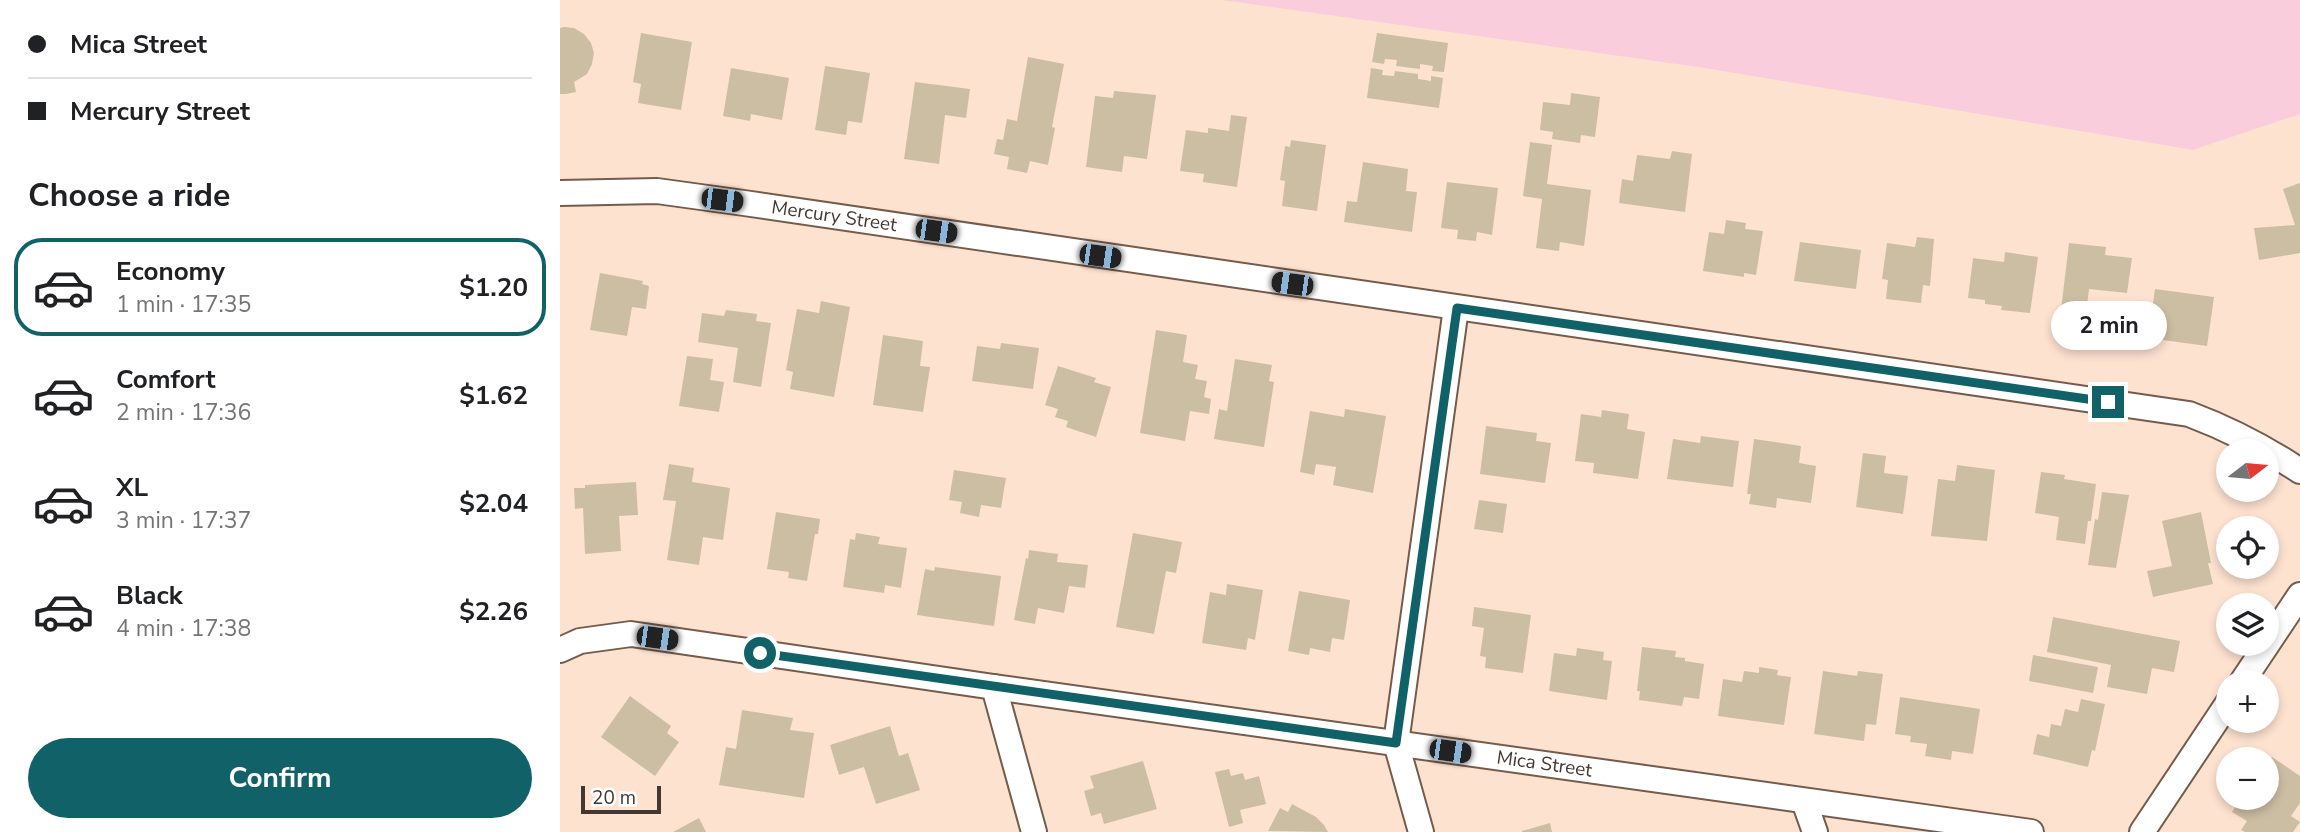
<!DOCTYPE html>
<html lang="en">
<head>
<meta charset="utf-8">
<style>
  body { margin:0; font-family:"Nunito Sans",sans-serif; background:#f2f2f2; color:#202124; height:100vh; display:flex; flex-direction:column; font-size:26px; white-space:nowrap }
  * { box-sizing:border-box; margin:0 }
  p { font-size:23px; color:#757577 }
  .icon { flex:none; width:38px; height:38px; fill:none; stroke:currentColor; stroke-width:2; stroke-linecap:round; stroke-linejoin:round }
  .map { position:relative; flex:1; overflow:hidden }
  .side { display:flex; flex-direction:column; background:#fff; width:560px }
  .side>* { flex:none }
  .top-card { display:grid; align-content:center; height:154px; padding:0 28px; background:#fff }
  .needle { width:46px; rotate:74deg }
  .fabs { position:absolute; left:1656px; top:439px; display:grid; gap:14px }
  .fabs a { display:grid; place-items:center; width:63px; height:63px; border-radius:50%; background:#fff; box-shadow:0 4px 10px #0003; font-size:35px }
  .scale { position:absolute; left:21px; bottom:18px; width:80px; box-sizing:border-box; padding-left:7px; border:4px solid #433831; border-top:0; font-size:19px; line-height:24px; white-space:nowrap; color:#433831; -webkit-text-stroke:5px #fff; paint-order:stroke }
  .end { position:absolute; width:32px; height:32px; margin:-16px; border:9px solid #116168; background:#fff; box-shadow:0 0 0 4px #fff }
  .from { border-radius:50% }
  .bubble { position:absolute; height:49px; border-radius:24px; background:#fff; box-shadow:0 4px 10px #0003; font-size:23px; font-weight:700; line-height:49px; text-align:center }
  .car { position:absolute; width:21px; height:42px; margin:-21px -10px; border-radius:9px; box-shadow:0 0 5px 2px #0007; background:linear-gradient(#222 24%,#8ab4d8 0 40%,#222 0 76%,#8ab4d8 0 86%,#222 0) }
  .top-card b { display:flex; align-items:center; gap:24px; height:66px; font-size:26px }
  .top-card b+b { border-top:2px solid #e0e0e0 }
  .top-card i { width:18px; height:18px; background:#202124 }
  ul { padding:0; list-style:none }
  li { display:flex; align-items:center; gap:21px; height:98px; margin:0 14px 10px; padding:0 14px; border:4px solid transparent; border-radius:28px }
  li div { flex:1 }
  li b { display:block; font-size:26px }
  li em { font-style:normal; font-weight:700 }
  li.current { border-color:#116168 }
  li>.icon { width:63px; height:63px; stroke-width:1.5 }
  h2 { padding:0 28px; font-size:32px; line-height:84px }
  .cta { display:flex; gap:14px; margin-top:auto; padding:14px 28px }
  .cta a { flex:1; height:80px; border-radius:42px; background:#116168; color:#fff; font-size:28px; font-weight:700; line-height:80px; text-align:center }
  main { display:flex; flex:1; min-height:0 }
  .map>svg:first-child { display:block }
  .green { fill:#facddd }
  .building { fill:#ccbea3 }
  .lines { fill:none; stroke-linecap:round; stroke-linejoin:round }
  .street-casing { stroke:#745c4c; stroke-width:28 }
  .street { stroke:#fff; stroke-width:24 }
  .route { stroke:#116168; stroke-width:9 }
  .labels { text-anchor:middle; dominant-baseline:central; stroke-width:5; stroke-linejoin:round; paint-order:stroke }
  .street-label { font-size:19px; fill:#433831; stroke:#fff }
</style>
</head>
<body>
<main>
<section class="side">
<div class="top-card">
<b><i class="from"></i>Mica Street</b>
<b><i></i>Mercury Street</b>
</div>
<h2>Choose a ride</h2>
<ul>
<li class="current"><svg class="icon" aria-label="car" viewBox="0 0 24 24"><path d="M5 17H2v-5l4-1 3-4h7l3 4 3 1v5h-3M9 17h6M6 11h13"/><circle cx="7" cy="17" r="2"/><circle cx="17" cy="17" r="2"/></svg><div><b>Economy</b><p>1 min · 17:35</p></div><em>$1.20</em></li>
<li><svg class="icon" aria-label="car" viewBox="0 0 24 24"><path d="M5 17H2v-5l4-1 3-4h7l3 4 3 1v5h-3M9 17h6M6 11h13"/><circle cx="7" cy="17" r="2"/><circle cx="17" cy="17" r="2"/></svg><div><b>Comfort</b><p>2 min · 17:36</p></div><em>$1.62</em></li>
<li><svg class="icon" aria-label="car" viewBox="0 0 24 24"><path d="M5 17H2v-5l4-1 3-4h7l3 4 3 1v5h-3M9 17h6M6 11h13"/><circle cx="7" cy="17" r="2"/><circle cx="17" cy="17" r="2"/></svg><div><b>XL</b><p>3 min · 17:37</p></div><em>$2.04</em></li>
<li><svg class="icon" aria-label="car" viewBox="0 0 24 24"><path d="M5 17H2v-5l4-1 3-4h7l3 4 3 1v5h-3M9 17h6M6 11h13"/><circle cx="7" cy="17" r="2"/><circle cx="17" cy="17" r="2"/></svg><div><b>Black</b><p>4 min · 17:38</p></div><em>$2.26</em></li>
</ul>
<div class="cta"><a>Confirm</a></div>
</section>
<div class="map">
<svg width="1740" height="832" viewBox="0 0 1740 832">
  <rect width="100%" height="100%" fill="#fee2d0"/>
  <path class="green" d="M662,0H1740V114L1633,150L1145,68Z"/>
  <path class="building" d="M4,27L14,28L24,34L31,43L34,53L32,64L27,74L14,82L16,92L6,94H0V28Z
    M81,33L132,42L121,110L78,103L81,84L73,82Z
    M817,33L888,43L884,72L872,71L873,66L860,64V69L836,66L837,60L825,59L824,64L812,62Z
    M468,57L504,64L492,127L495,128L488,165L470,161L467,173L447,169L449,157L434,154L437,139L443,140L447,119L457,121Z
    M265,66L310,73L302,123L288,121L286,135L255,130Z
    M171,68L229,78L222,120L191,114L190,121L163,116Z
    M811,68L823,70L822,75L834,76L835,71L858,74V79L871,81V76L883,78L879,108L807,98Z
    M355,82L410,89L406,118L385,115L379,164L344,159Z
    M554,91L596,95L587,159L564,156L562,172L526,167L535,96L553,98Z
    M1011,93L1040,97L1035,137L1021,135L1020,143L992,139L993,132L980,130L983,102L1010,105Z
    M671,115L687,117L677,187L643,182L644,174L620,171L626,130L648,133V128L669,131Z
    M731,140L766,145L757,211L722,206L725,181L720,180L725,146L730,147Z
    M970,142L992,145L987,184L1031,190L1024,246L1000,242L999,251L976,248L982,199L963,196Z
    M1112,151L1132,154L1125,212L1059,203L1062,179L1073,181L1077,155L1110,159Z
    M803,162L848,169L846,191L857,192L852,232L784,222L787,201L797,202Z
    M887,182L938,188L932,235L917,232L916,241L897,239L898,230L881,228Z
    M1740,183V253L1699,260L1694,228L1735,225L1723,189Z
    M1166,220L1186,223L1185,229L1203,231L1196,275L1184,273V277L1143,271L1149,232L1164,234Z
    M1357,237L1374,239L1370,286L1363,285L1361,303L1326,299L1328,280L1322,279L1327,243L1355,247Z
    M1240,242L1301,250L1296,289L1234,281Z
    M1509,243L1546,247L1545,255L1572,258L1567,293L1529,289L1526,313L1501,310Z
    M1445,252L1478,257L1470,313L1441,310L1442,306L1425,304V300L1408,298L1413,258L1444,262Z
    M40,273L83,281L82,284L89,286L86,309L72,307L67,336L30,330Z
    M1595,289L1654,297L1647,346L1588,338Z
    M261,301L290,307L274,397L230,389L233,372L226,370L237,309L259,313Z
    M166,310L197,314L196,321L211,323L201,387L173,382L178,348L138,342L142,313L164,316Z
    M596,330L627,335L623,362L638,365L635,379L647,381L644,397L651,399L649,414L630,411L625,441L580,433Z
    M323,335L363,341L360,366L370,367L363,412L313,405Z
    M441,343L479,348L473,389L412,381L417,346L440,349Z
    M127,356L153,359L150,380L164,382L159,412L119,406Z
    M675,359L712,365L709,381L714,382L704,447L654,439L659,409L667,411Z
    M498,366L536,378L534,382L551,387L536,437L506,427L508,421L495,417L498,409L485,405Z
    M785,409L826,416L813,493L773,485L776,467L756,464L754,475L740,472L750,411L784,417Z
    M1042,410L1069,414L1067,429L1085,432L1078,479L1033,473L1034,463L1015,461L1021,414L1041,417Z
    M926,426L977,433L976,441L991,443L985,483L920,474Z
    M1141,436L1179,441L1173,487L1107,479L1113,439L1140,443Z
    M1194,439L1241,446L1239,463L1256,466L1251,503L1217,498L1216,508L1189,504L1191,494H1187Z
    M1303,453L1326,456L1324,473L1348,476L1343,514L1296,507Z
    M109,464L134,468L132,482L170,488L163,540L143,537L139,565L107,560L116,501L103,500Z
    M1397,465L1435,470L1427,541L1371,536L1378,479L1395,481Z
    M394,470L446,478L441,508L421,505L419,517L400,513L402,502L389,500Z
    M1481,472L1505,475L1504,479L1536,484L1531,521H1528L1525,544L1496,540L1499,517L1475,513Z
    M76,482L78,515L59,516L61,551L25,554L23,508L15,509L14,488H25V485Z
    M1542,492L1569,495L1556,568L1528,565L1535,519L1538,520Z
    M919,500L947,504L943,533L914,529Z
    M216,512L260,519L258,534H255L247,581L228,578L229,572L207,569Z
    M1641,512L1651,563H1648L1653,584L1593,597L1587,571L1612,566L1602,521Z
    M296,533L320,537L318,544L347,548L341,588L325,585L324,593L283,587L290,539L295,540Z
    M573,533L622,542L616,573L606,571L594,634L556,627Z
    M469,550L498,554L497,562L528,565L525,588L509,586L504,613L478,608L475,624L454,620L466,558L468,559Z
    M375,567L441,576L434,626L357,615L365,569L374,571Z
    M667,584L703,590L695,640L688,638L686,650L642,643L650,592L666,595Z
    M739,591L790,600L784,640L772,638L770,652L750,648L749,655L728,651Z
    M914,607L971,615L963,673L925,668L926,657L920,656L924,628L912,626Z
    M1493,617L1620,641L1614,672L1592,668L1587,694L1547,687L1551,665L1487,652Z
    M1082,647L1116,651L1115,657L1125,658V661L1144,664L1139,699L1124,697L1122,706L1079,700L1080,691H1077Z
    M1017,648L1044,652L1043,660L1052,661L1047,700L989,691L994,653L1016,656Z
    M1473,655L1538,667L1533,693L1469,681Z
    M1199,667L1218,670L1217,675L1231,677L1224,725L1158,716L1163,679L1182,682L1184,671L1199,673Z
    M1263,671L1297,676L1298,671L1323,674L1316,725L1306,724L1304,741L1254,734Z
    M70,696L111,726L107,733L119,742L95,776L41,737Z
    M1340,697L1420,709L1413,754L1392,751L1391,760L1365,756L1367,744L1350,742L1351,736L1335,734Z
    M1521,699L1545,704L1535,751L1532,750L1528,767L1473,754L1477,734L1489,737L1491,724L1501,726L1505,709L1518,712Z
    M182,710L233,718L230,730L254,733L244,798L159,785L166,747L176,749Z
    M330,726L339,756L348,753L360,790L316,804L304,767L279,775L270,745Z
    M1712,757L1740,776V803L1731,816L1740,822L1733,832H1685L1681,830L1687,821L1672,812L1681,798H1706V766Z
    M583,761L597,809L544,824L541,813L531,816L524,791L534,788L530,776Z
    M669,769L671,776L683,773L685,780L699,776L706,804L680,810L683,823L669,827L655,772Z
    M732,804L756,817L764,825L768,832L708,831L720,808L728,812Z
    M139,818L146,832H113Z
    M990,823L992,832H962V831Z"/>
  <g class="lines">
    <defs>
      <g id="street">
        <path id="s1" d="M0,193L97,191L184,203L1629,414C1669,429 1704,447 1740,471"/>
        <path id="s2" d="M0,650L20,641L71,634L434,687L1471,832"/>
        <path d="M1682,682L1740,595"/>
        <path d="M434,687L474,832"/>
        <path d="M1244,801L1255,832"/>
        <path d="M861,832L836,743L896,308"/>
        <path d="M1582,832L1668,703"/>
      </g>
    </defs>
    <use href="#street" class="street-casing"/>
    <use href="#street" class="street"/>
  </g>
  <g class="lines">
    <path class="route" d="M200,653L836,743L897,308L1548,402"/>
  </g>
  <g class="labels">
    <g class="street-label">
      <text stroke="none"><textPath href="#s1" startOffset="276">Mercury Street</textPath></text>
      <text stroke="none"><textPath href="#s2" startOffset="996">Mica Street</textPath></text>
    </g>
  </g>
</svg>
<div class="fabs">
<a><svg class="needle" viewBox="-14 -14 28 28"><path d="M0-13l5 13h-10z" fill="#e53935"/><path d="M0 13l5-13h-10z" fill="#757577"/></svg></a>
<a><svg class="icon" aria-label="locate" viewBox="0 0 24 24"><circle cx="12" cy="12" r="6"/><path d="M12 2v4M12 18v4M2 12h4M18 12h4"/></svg></a>
<a><svg class="icon" aria-label="layers" viewBox="0 0 24 24"><path d="M12 4l9 5-9 5-9-5zM3 14l9 5 9-5"/></svg></a>
<a>+</a>
<a>−</a>
</div>
<div class="scale">20 m</div>
<i class="end from" style="left:200px;top:653px"></i>
<i class="end" style="left:1548px;top:402px"></i>
<div class="bubble" style="left:1491px;top:301px;width:116px">2 min</div>
<i class="car" style="left:162px;top:200px;rotate:97deg"></i>
<i class="car" style="left:376px;top:231px;rotate:98deg"></i>
<i class="car" style="left:540px;top:256px;rotate:98deg"></i>
<i class="car" style="left:732px;top:284px;rotate:278deg"></i>
<i class="car" style="left:97px;top:638px;rotate:98deg"></i>
<i class="car" style="left:890px;top:751px;rotate:98deg"></i>
</div>
</main>
</body>
</html>
